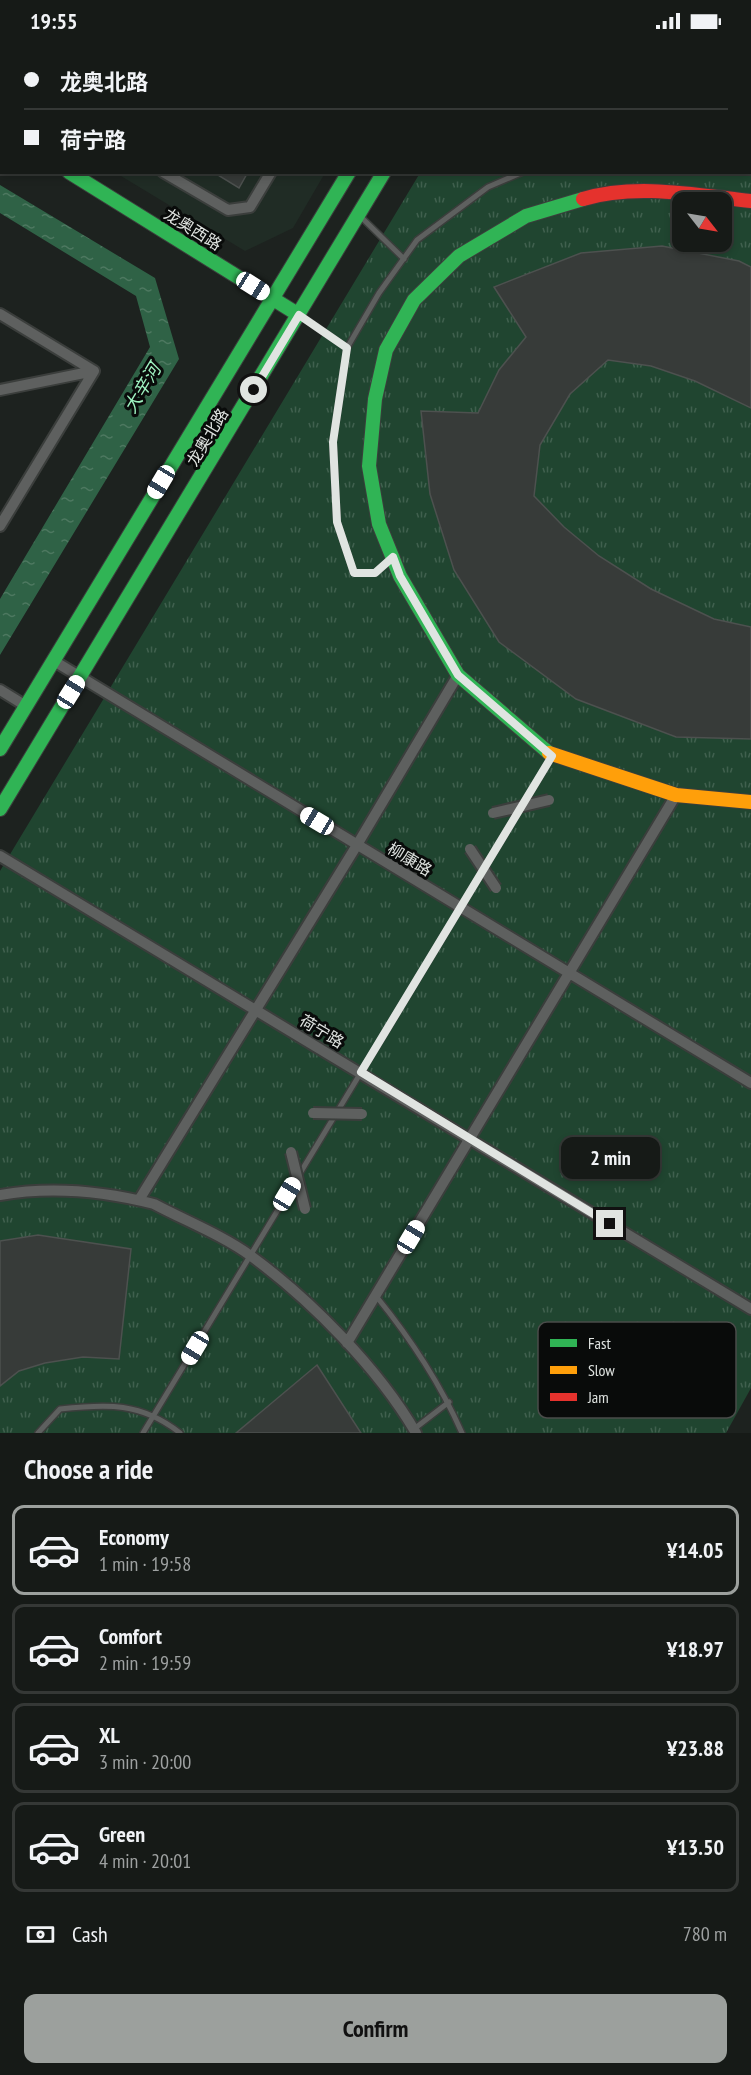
<!DOCTYPE html>
<html lang="en">
<head>
<meta charset="utf-8">
<style>
  body { margin:0; font-family:"PT Sans Narrow","Noto Sans SC",sans-serif; background:#232724; color:#f1f3f6; height:100vh; display:flex; flex-direction:column; font-size:22px; white-space:nowrap }
  * { box-sizing:border-box; margin:0 }
  p { font-size:20px; color:#9ea1a1 }
  .icon { flex:none; width:33px; height:33px; fill:none; stroke:currentColor; stroke-width:2; stroke-linecap:round; stroke-linejoin:round }
  .map { position:relative; height:1391px; overflow:hidden }
  .details { display:flex; flex-direction:column; background:#161a17; flex:1 }
  .details>* { flex:none }
  .hud { position:absolute; left:0px; top:0px; width:752px; height:132px; box-shadow:0 3px 9px #0003,0 0 0 2px #353836; display:grid; align-content:center; height:132px; padding:0 24px; background:#161a17 }
  .needle { width:39px; rotate:121deg }
  .fabs { position:absolute; left:672px; top:150px; display:grid; gap:12px }
  .fabs a { display:grid; place-items:center; width:60px; height:60px; border-radius:12px; background:#161a17; box-shadow:0 3px 9px #0003,0 0 0 2px #353836; font-size:30px }
  .end { position:absolute; width:27px; height:27px; margin:-14px; border:8px solid #e0e4e1; background:#111; box-shadow:0 0 0 3px #111 }
  .from { border-radius:50% }
  .bubble { position:absolute; height:42px; border-radius:12px; background:#161a17; box-shadow:0 3px 9px #0003,0 0 0 2px #353836; font-size:20px; font-weight:600; line-height:42px; text-align:center }
  .car { position:absolute; width:18px; height:36px; margin:-18px -9px; border-radius:8px; box-shadow:0 0 4px 2px #0007; background:linear-gradient(#fff 24%,#345 0 40%,#fff 0 76%,#345 0 86%,#fff 0) }
  .hud b { display:flex; align-items:center; gap:21px; height:57px; font-size:22px }
  .hud b+b { border-top:2px solid #353836 }
  .hud i { width:15px; height:15px; background:#f1f3f6 }
  ul { padding:0; list-style:none }
  li { display:flex; align-items:center; gap:18px; height:90px; margin:0 12px 9px; padding:0 12px; border:3px solid #353836; border-radius:12px }
  li div { flex:1 }
  li b { display:block; font-size:22px }
  li em { font-style:normal; font-weight:600 }
  li.selected { border-color:#9ca09d }
  li>.icon { width:54px; height:54px; stroke-width:1.5 }
  h2 { padding:0 24px; font-size:27px; line-height:72px }
  .pay { display:flex; align-items:center; gap:15px; height:66px; padding:0 24px; font-size:22px }
  .pay p { margin-inline-start:auto }
  .primary-button { display:flex; gap:12px; margin-top:auto; padding:12px 24px }
  .primary-button a { flex:1; height:69px; border-radius:12px; background:#9ca09d; color:#111; font-size:24px; font-weight:600; line-height:69px; text-align:center }
  .status { display:flex; justify-content:space-between; align-items:center; height:42px; padding:0 30px; background:#161a17; direction:ltr }
  .status svg { height:16px; fill:currentColor }
  .map>svg:first-child { display:block }
  .built { fill:#202c25 }
  .park { fill:url(#park-tufts); fill-rule:evenodd }
  .water { fill:url(#water-ripples) }
  .building { fill:#373b39; stroke:#4d514f; stroke-width:1.5 }
  .lines { fill:none; stroke-linecap:round; stroke-linejoin:round }
  .lane-casing { stroke:#3b3e3c; stroke-width:8 }
  .street-casing { stroke:#3b3e3c; stroke-width:14 }
  .fast-casing { stroke:#3b3e3c; stroke-width:16 }
  .slow-casing { stroke:#3b3e3c; stroke-width:16 }
  .jam-casing { stroke:#3b3e3c; stroke-width:16 }
  .path { stroke:#5a5e5b; stroke-width:2; stroke-dasharray:4.5 3; stroke-linecap:butt }
  .lane { stroke:#5e605f; stroke-width:5 }
  .street { stroke:#5e605f; stroke-width:10 }
  .fast { stroke:#30b455; stroke-width:14 }
  .slow { stroke:#ff9f0a; stroke-width:14 }
  .jam { stroke:#e5322d; stroke-width:14 }
  .street-bridge-casing { stroke:#3b3e3c; stroke-width:14; stroke-linecap:butt }
  .street-bridge { stroke:#5e605f; stroke-width:10 }
  .route { stroke:#e0e4e1; stroke-width:8 }
  .labels { text-anchor:middle; dominant-baseline:central; stroke-width:6; stroke-linejoin:round; paint-order:stroke }
  .street-label { font-size:16px; fill:#e0e4e1; stroke:#090b0a }
  .water-label { font-size:18px; font-style:italic; fill:#9ff3c1; stroke:#090b0a }
  .key { fill:#090b0a; stroke:#4a4c4a; stroke-width:1.5 }
  .key-label { font-size:16px; fill:#e0e4e1 }
</style>
</head>
<body>
<div class="status"><b>19:55</b><svg viewBox="0 0 49 12"><path d="M0 12V9h3v3zM5 12V6h3v6zM10 12V3h3v9zM15 12V0h3v12zM26 1h20v11H26zM47 4h2v5h-2z"/></svg></div>
<div class="map">
<svg width="751" height="1391" viewBox="0 0 751 1391">
  <defs>
    <pattern id="park-tufts" width="24" height="20" patternUnits="userSpaceOnUse" patternTransform="scale(1.5)"><rect width="24" height="20" fill="#204530"/><path d="M3 7l-1-3M5 7V3M7 7l1-3M15 17l-1-3M17 17v-4M19 17l1-3" fill="none" stroke="#40604e"/></pattern>
    <pattern id="water-ripples" width="26" height="14" patternUnits="userSpaceOnUse" patternTransform="scale(1.5)"><rect width="26" height="14" fill="#2f6246"/><path d="M2 4q2-2 4 0t4 0M15 11q2-2 4 0t4 0" fill="none" stroke="#4d7860"/></pattern>
  </defs>
  <rect width="100%" height="100%" fill="#1d221f"/>
  <path class="built" d="M0,0H400L2,2L1,61Z
    M116,131H325L293,186L245,209Z"/>
  <path class="park" d="M498,0H751V1346L726,1391H0V829L420,131L750,130V2ZM682,160H722V200H682Z"/>
  <path class="water" d="M0,143L155,236L179,317L0,613V557L150,305L136,254L0,171Z"/>
  <path class="building" d="M213,130H248L239,146Z
    M662,204L739,219L751,225V366L695,339L651,324L608,318L570,352L540,403L534,454L564,485L599,514L651,547L714,577L751,585V697L676,695L576,657L499,600L454,528L430,452L421,369L478,371L499,328L526,295L494,245L581,211Z
    M38,1193L131,1207L119,1317L83,1315L45,1321L19,1329L0,1344V1199Z
    M317,1323L361,1391H236Z"/>
  <g class="lines">
    <defs>
      <path id="lane" d="M589,0V2
        M750,113H751
        M360,174L404,217
        M301,274L347,306
        M391,517L375,531H354L337,480L333,400L347,306L379,251L417,198L488,145L523,130
        M376,1254C411,1297 440,1341 462,1391
        M414,1387L449,1360
        M38,1391L60,1367C107,1362 141,1360 180,1391
        M143,1391L551,716"/>
      <path id="street" d="M79,2L80,0
        M0,33L2,34
        M163,130L228,168L250,165L271,130
        M0,272L94,329L0,484
        M0,348L94,329
        M54,619L751,1041
        M0,648L26,664
        M0,814L751,1267
        M0,1153C52,1144 103,1149 154,1162C186,1179 222,1193 251,1214C311,1258 379,1327 416,1391
        M139,1158L357,803L458,633
        M347,1301L676,753"/>
      <path id="fast" d="M426,2L427,0
        M459,2L460,0
        M0,90L2,91
        M69,130L299,273
        M0,707L349,130
        M549,711L458,633L400,534L379,482L369,424L375,357L386,308L414,258L459,214L526,174L583,157
        M0,767L384,130"/>
      <path id="slow" d="M549,711L676,753L751,760"/>
      <path id="jam" d="M583,157C636,141 696,153 751,159"/>
    </defs>
    <use href="#lane" class="lane-casing"/>
    <use href="#street" class="street-casing"/>
    <use href="#fast" class="fast-casing"/>
    <use href="#slow" class="slow-casing"/>
    <use href="#jam" class="jam-casing"/>
    <path class="path" d="M23,2L24,0"/>
    <use href="#lane" class="lane"/>
    <use href="#street" class="street"/>
    <use href="#fast" class="fast"/>
    <use href="#slow" class="slow"/>
    <use href="#jam" class="jam"/>
    <defs>
      <path id="street-bridge" d="M493,771L549,758
        M470,807L496,846
        M313,1071L362,1072
        M291,1110L305,1167"/>
    </defs>
    <use href="#street-bridge" class="street-bridge-casing"/>
    <use href="#street-bridge" class="street-bridge"/>
  </g>
  <g class="lines">
    <path class="route" d="M254,348L299,273L347,306L333,400L337,480L354,531H375L393,515L400,534L458,633L552,714L361,1030L610,1182"/>
  </g>
  <g class="labels">
    <g class="street-label">
      <text transform="translate(193 187) rotate(32)">龙奥西路</text>
      <text transform="translate(207 395) rotate(-59)">龙奥北路</text>
      <text transform="translate(410 817) rotate(31)">柳康路</text>
      <text transform="translate(322 989) rotate(31)">荷宁路</text>
    </g>
    <g class="water-label">
      <text transform="translate(142 346) rotate(-59)">大辛河</text>
    </g>
  </g>
  <rect x="538" y="1280" width="198" height="96" rx="9" class="key"/>
  <rect x="550" y="1297" width="27" height="8" fill="#30b455"/>
  <rect x="550" y="1324" width="27" height="8" fill="#ff9f0a"/>
  <rect x="550" y="1351" width="27" height="8" fill="#e5322d"/>
  <g class="key-label">
    <text x="588" y="1307">Fast</text>
    <text x="588" y="1334">Slow</text>
    <text x="588" y="1361">Jam</text>
  </g>
</svg>
<div class="fabs">
<a><svg class="needle" viewBox="-14 -14 28 28"><path d="M0-13l5 13h-10z" fill="#e53935"/><path d="M0 13l5-13h-10z" fill="#9ea1a1"/></svg></a>
</div>
<i class="end from" style="left:254px;top:348px"></i>
<i class="end" style="left:610px;top:1182px"></i>
<div class="bubble" style="left:561px;top:1095px;width:99px">2 min</div>
<i class="car" style="left:253px;top:244px;rotate:122deg"></i>
<i class="car" style="left:161px;top:440px;rotate:211deg"></i>
<i class="car" style="left:71px;top:650px;rotate:32deg"></i>
<i class="car" style="left:317px;top:779px;rotate:301deg"></i>
<i class="car" style="left:287px;top:1152px;rotate:31deg"></i>
<i class="car" style="left:411px;top:1195px;rotate:31deg"></i>
<i class="car" style="left:195px;top:1306px;rotate:211deg"></i>
<div class="hud">
<b><i class="from"></i>龙奥北路</b>
<b><i></i>荷宁路</b>
</div>
</div>
<section class="details">
<h2>Choose a ride</h2>
<ul>
<li class="selected"><svg class="icon" aria-label="car" viewBox="0 0 24 24"><path d="M5 17H2v-5l4-1 3-4h7l3 4 3 1v5h-3M9 17h6M6 11h13"/><circle cx="7" cy="17" r="2"/><circle cx="17" cy="17" r="2"/></svg><div><b>Economy</b><p>1 min · 19:58</p></div><em>¥14.05</em></li>
<li><svg class="icon" aria-label="car" viewBox="0 0 24 24"><path d="M5 17H2v-5l4-1 3-4h7l3 4 3 1v5h-3M9 17h6M6 11h13"/><circle cx="7" cy="17" r="2"/><circle cx="17" cy="17" r="2"/></svg><div><b>Comfort</b><p>2 min · 19:59</p></div><em>¥18.97</em></li>
<li><svg class="icon" aria-label="car" viewBox="0 0 24 24"><path d="M5 17H2v-5l4-1 3-4h7l3 4 3 1v5h-3M9 17h6M6 11h13"/><circle cx="7" cy="17" r="2"/><circle cx="17" cy="17" r="2"/></svg><div><b>XL</b><p>3 min · 20:00</p></div><em>¥23.88</em></li>
<li><svg class="icon" aria-label="car" viewBox="0 0 24 24"><path d="M5 17H2v-5l4-1 3-4h7l3 4 3 1v5h-3M9 17h6M6 11h13"/><circle cx="7" cy="17" r="2"/><circle cx="17" cy="17" r="2"/></svg><div><b>Green</b><p>4 min · 20:01</p></div><em>¥13.50</em></li>
</ul>
<div class="pay"><svg class="icon" aria-label="cash" viewBox="0 0 24 24"><path d="M3 7h18v10H3z"/><circle cx="12" cy="12" r="2"/></svg>Cash<p>780 m</p></div>
<div class="primary-button"><a>Confirm</a></div>
</section>
</body>
</html>
